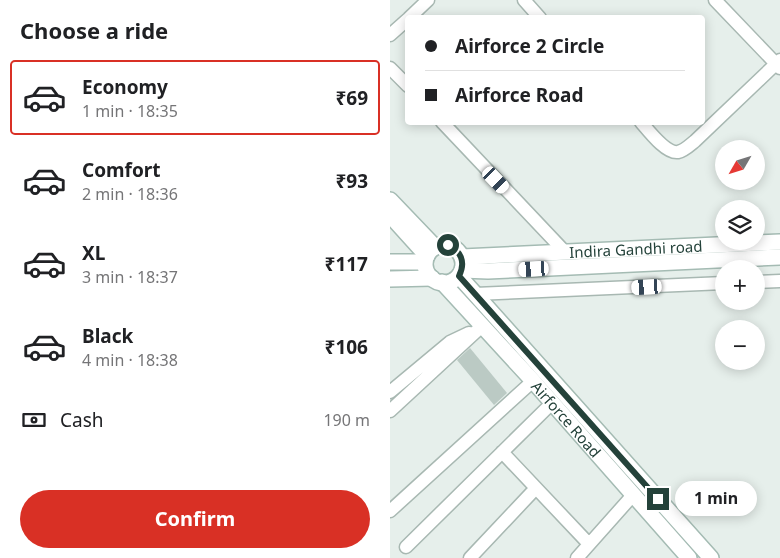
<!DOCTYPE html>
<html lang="en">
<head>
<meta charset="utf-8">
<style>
  body { margin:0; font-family:"Noto Sans",sans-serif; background:#f2f2f2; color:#202124; height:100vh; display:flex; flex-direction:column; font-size:19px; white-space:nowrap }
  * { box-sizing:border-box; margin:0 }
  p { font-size:16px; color:#757577 }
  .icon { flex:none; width:28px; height:28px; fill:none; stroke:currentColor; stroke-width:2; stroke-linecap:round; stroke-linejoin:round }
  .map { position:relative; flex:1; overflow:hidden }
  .panel { display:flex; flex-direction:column; background:#fff; width:390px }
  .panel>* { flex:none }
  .top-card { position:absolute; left:15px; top:15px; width:300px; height:110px; border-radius:5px; box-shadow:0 2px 12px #0003; display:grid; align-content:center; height:110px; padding:0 20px; background:#fff }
  .needle { width:32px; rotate:231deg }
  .buttons { position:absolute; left:325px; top:140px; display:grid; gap:10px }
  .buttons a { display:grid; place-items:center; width:50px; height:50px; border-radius:50%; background:#fff; box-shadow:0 2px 12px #0003; font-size:25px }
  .end { position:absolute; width:22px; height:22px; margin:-11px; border:6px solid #24423a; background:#fff; box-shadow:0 0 0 2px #fff }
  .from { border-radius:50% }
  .bubble { position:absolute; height:35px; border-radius:18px; background:#fff; box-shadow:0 2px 12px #0003; font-size:16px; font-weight:700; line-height:35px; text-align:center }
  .car { position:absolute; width:15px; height:30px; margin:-15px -8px; border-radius:6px; box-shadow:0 0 4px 1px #0007; background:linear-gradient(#fff 24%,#345 0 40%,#fff 0 76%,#345 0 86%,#fff 0) }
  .top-card b { display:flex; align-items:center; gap:18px; height:48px; font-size:19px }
  .top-card b+b { border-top:1px solid #e0e0e0 }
  .top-card i { width:12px; height:12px; background:#202124 }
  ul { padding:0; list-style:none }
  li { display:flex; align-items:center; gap:15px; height:75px; margin:0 10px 8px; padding:0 10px; border:2px solid transparent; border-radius:5px }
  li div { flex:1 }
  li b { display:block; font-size:19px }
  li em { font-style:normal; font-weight:700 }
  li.on { border-color:#d93025 }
  li>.icon { width:45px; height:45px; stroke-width:1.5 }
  h2 { padding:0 20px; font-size:22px; line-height:60px }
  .pay { display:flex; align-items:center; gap:12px; height:55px; padding:0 20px; font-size:19px }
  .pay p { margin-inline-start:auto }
  .action { display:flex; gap:10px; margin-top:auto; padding:10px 20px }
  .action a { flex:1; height:58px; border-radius:30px; background:#d93025; color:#fff; font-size:20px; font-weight:700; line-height:58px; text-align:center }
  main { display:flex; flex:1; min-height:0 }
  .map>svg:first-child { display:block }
  .building { fill:#bbcac4 }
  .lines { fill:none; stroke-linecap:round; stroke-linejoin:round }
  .minor-casing { stroke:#a8b8b2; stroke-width:15 }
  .secondary-casing { stroke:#a4bbb3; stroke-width:18 }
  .minor { stroke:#fff; stroke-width:12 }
  .secondary { stroke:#fff; stroke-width:15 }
  .route { stroke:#24423a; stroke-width:6 }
  .labels { text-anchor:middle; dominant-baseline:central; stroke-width:5; stroke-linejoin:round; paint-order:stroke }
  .street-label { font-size:15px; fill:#24423a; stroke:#f7fbf9 }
</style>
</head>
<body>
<main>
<section class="panel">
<h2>Choose a ride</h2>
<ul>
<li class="on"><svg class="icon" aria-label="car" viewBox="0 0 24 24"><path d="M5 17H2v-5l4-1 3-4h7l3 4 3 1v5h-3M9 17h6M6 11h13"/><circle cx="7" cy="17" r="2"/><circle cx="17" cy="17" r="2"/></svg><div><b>Economy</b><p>1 min · 18:35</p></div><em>₹69</em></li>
<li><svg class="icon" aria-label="car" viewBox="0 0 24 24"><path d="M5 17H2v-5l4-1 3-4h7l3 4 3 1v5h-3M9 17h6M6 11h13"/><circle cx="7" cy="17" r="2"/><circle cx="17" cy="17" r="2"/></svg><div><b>Comfort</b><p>2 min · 18:36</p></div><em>₹93</em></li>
<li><svg class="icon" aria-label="car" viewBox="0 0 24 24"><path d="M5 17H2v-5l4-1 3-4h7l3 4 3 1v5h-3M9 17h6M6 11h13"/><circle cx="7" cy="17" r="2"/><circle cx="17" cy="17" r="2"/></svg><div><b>XL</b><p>3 min · 18:37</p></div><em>₹117</em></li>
<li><svg class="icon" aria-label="car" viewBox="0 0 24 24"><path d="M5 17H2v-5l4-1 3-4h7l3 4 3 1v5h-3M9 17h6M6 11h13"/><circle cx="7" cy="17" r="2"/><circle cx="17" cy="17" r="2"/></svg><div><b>Black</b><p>4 min · 18:38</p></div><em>₹106</em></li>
</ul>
<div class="pay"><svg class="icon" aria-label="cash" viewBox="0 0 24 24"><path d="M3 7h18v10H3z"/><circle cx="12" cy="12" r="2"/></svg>Cash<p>190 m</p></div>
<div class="action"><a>Confirm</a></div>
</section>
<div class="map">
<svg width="390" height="558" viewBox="0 0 390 558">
  <rect width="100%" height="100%" fill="#e6efeb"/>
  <path class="building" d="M80,348L117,393L104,405L67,360Z"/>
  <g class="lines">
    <defs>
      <path id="minor" d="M134,0L150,18
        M325,0L390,68
        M19,18L38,0
        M0,35L18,19
        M0,68L18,86
        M52,122L175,252
        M251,122C258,130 276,154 288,152C294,151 300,145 305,141L390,60
        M366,282L390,281
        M85,294L334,283
        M0,392L60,342L79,333
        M0,411L92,326
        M112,452L199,544
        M0,511L143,381
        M16,547L162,403
        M80,558L146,488
        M187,558L243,495"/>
      <g id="secondary">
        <path d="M0,200L45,247"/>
        <path d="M0,215L37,256"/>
        <circle cx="54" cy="264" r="19"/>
        <path id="s1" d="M72,257L390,242"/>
        <path d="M0,262H35"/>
        <path d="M72,270L98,271L390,257"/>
        <path d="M69,276L321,558"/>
        <path d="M0,279L42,278"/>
        <path id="s2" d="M52,282L143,381L299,558"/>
      </g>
    </defs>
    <use href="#minor" class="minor-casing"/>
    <use href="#secondary" class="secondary-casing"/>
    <use href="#minor" class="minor"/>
    <use href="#secondary" class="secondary"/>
  </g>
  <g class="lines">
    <path class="route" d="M58,245C71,251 76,262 69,276L268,499"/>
  </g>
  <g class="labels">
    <g class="street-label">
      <text stroke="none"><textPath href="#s1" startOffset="174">Indira Gandhi road</textPath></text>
      <text stroke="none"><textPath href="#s2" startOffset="185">Airforce Road</textPath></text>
    </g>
  </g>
</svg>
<div class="buttons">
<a><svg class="needle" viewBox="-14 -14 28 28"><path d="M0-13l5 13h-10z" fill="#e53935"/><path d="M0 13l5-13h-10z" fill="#757577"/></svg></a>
<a><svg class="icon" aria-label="layers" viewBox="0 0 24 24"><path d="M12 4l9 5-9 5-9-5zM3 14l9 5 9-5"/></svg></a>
<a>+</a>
<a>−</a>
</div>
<i class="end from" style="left:58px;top:245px"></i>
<i class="end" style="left:268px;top:499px"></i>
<div class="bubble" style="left:285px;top:481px;width:82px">1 min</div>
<i class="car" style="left:106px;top:180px;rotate:136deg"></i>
<i class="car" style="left:144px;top:269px;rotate:267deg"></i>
<i class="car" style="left:257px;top:287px;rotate:267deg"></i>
<div class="top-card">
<b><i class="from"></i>Airforce 2 Circle</b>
<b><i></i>Airforce Road</b>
</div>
</div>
</main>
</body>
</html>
